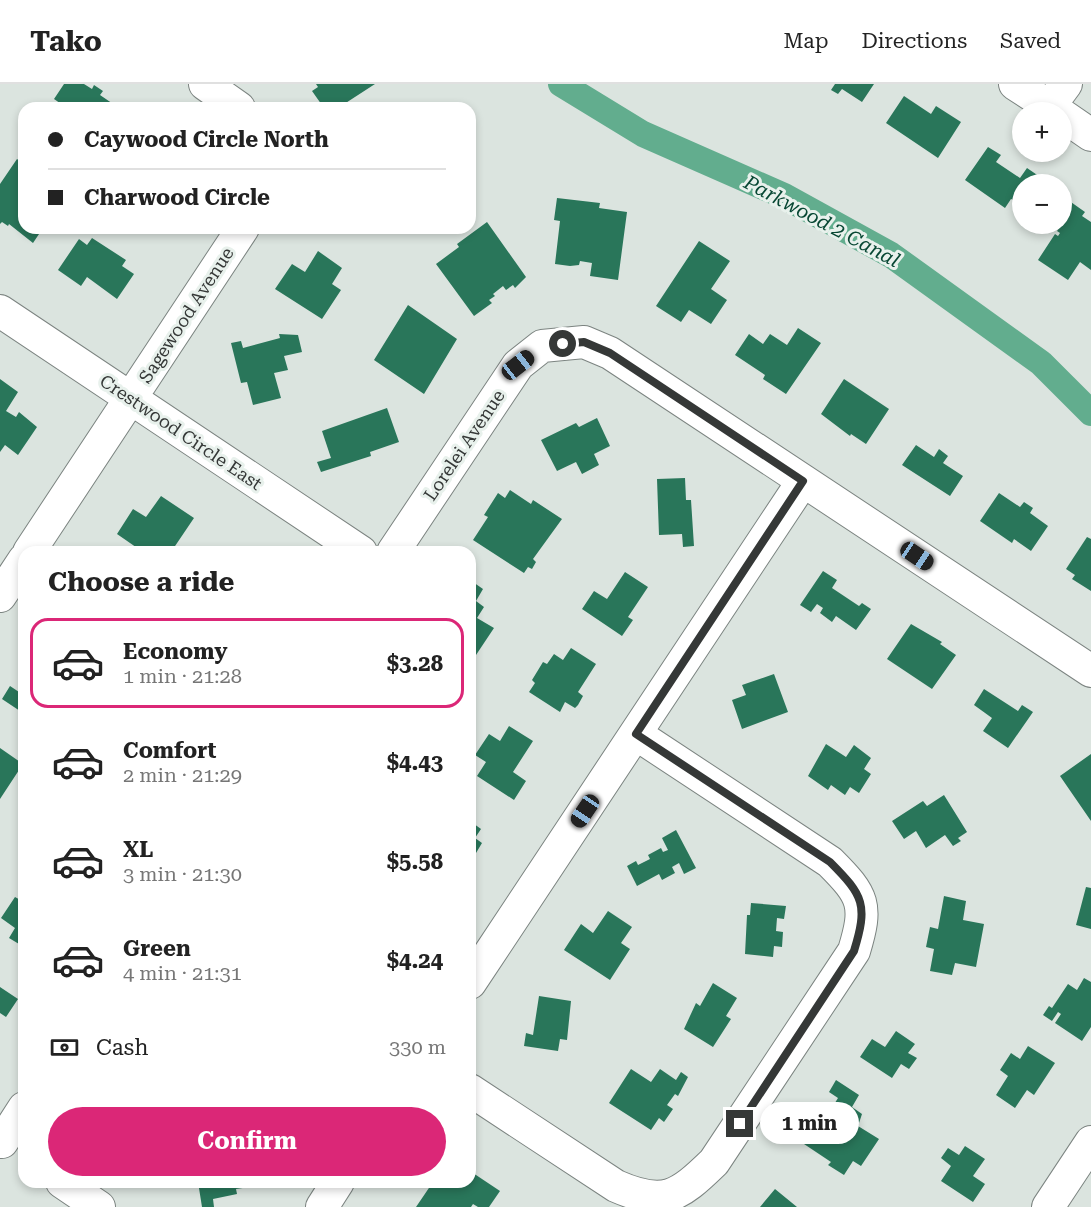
<!DOCTYPE html>
<html lang="en">
<head>
<meta charset="utf-8">
<style>
  body { margin:0; font-family:"Roboto Serif",serif; background:#f6f6f6; color:#222; height:100vh; display:flex; flex-direction:column; font-size:22px; white-space:nowrap }
  * { box-sizing:border-box; margin:0 }
  p { font-size:20px; color:#767676 }
  .icon { flex:none; width:33px; height:33px; fill:none; stroke:currentColor; stroke-width:2; stroke-linecap:round; stroke-linejoin:round }
  .map { position:relative; flex:1; overflow:hidden }
  .details { position:absolute; left:18px; top:462px; width:458px; height:642px; display:flex; flex-direction:column; background:#fff; border-radius:18px; box-shadow:0 3px 9px #0003 }
  .details>* { flex:none }
  .guide { position:absolute; left:18px; top:18px; width:458px; height:132px; border-radius:18px; box-shadow:0 3px 9px #0003; display:grid; align-content:center; height:132px; padding:0 30px; background:#fff }
  .fabs { position:absolute; left:1012px; top:18px; display:grid; gap:12px }
  .fabs a { display:grid; place-items:center; width:60px; height:60px; border-radius:50%; background:#fff; box-shadow:0 3px 9px #0003; font-size:30px }
  .end { position:absolute; width:27px; height:27px; margin:-14px; border:8px solid #353837; background:#fff; box-shadow:0 0 0 3px #fff }
  .from { border-radius:50% }
  .bubble { position:absolute; height:42px; border-radius:21px; background:#fff; box-shadow:0 3px 9px #0003; font-size:20px; font-weight:700; line-height:42px; text-align:center }
  .car { position:absolute; width:18px; height:36px; margin:-18px -9px; border-radius:8px; box-shadow:0 0 4px 2px #0007; background:linear-gradient(#222 24%,#8ab4d8 0 40%,#222 0 76%,#8ab4d8 0 86%,#222 0) }
  .guide b { display:flex; align-items:center; gap:21px; height:57px; font-size:22px }
  .guide b+b { border-top:2px solid #e0e0e0 }
  .guide i { width:15px; height:15px; background:#222 }
  ul { padding:0; list-style:none }
  li { display:flex; align-items:center; gap:18px; height:90px; margin:0 12px 9px; padding:0 18px; border:3px solid transparent; border-radius:18px }
  li div { flex:1 }
  li b { display:block; font-size:22px }
  li em { font-style:normal; font-weight:700 }
  li.active { border-color:#db2777 }
  li>.icon { width:54px; height:54px; stroke-width:1.5 }
  h2 { padding:0 30px; font-size:27px; line-height:72px }
  .pay { display:flex; align-items:center; gap:15px; height:66px; padding:0 30px; font-size:22px }
  .pay p { margin-inline-start:auto }
  .button { display:flex; gap:12px; margin-top:auto; padding:12px 30px }
  .button a { flex:1; height:69px; border-radius:36px; background:#db2777; color:#fff; font-size:24px; font-weight:700; line-height:69px; text-align:center }
  header { display:flex; align-items:center; gap:36px; box-sizing:border-box; height:84px; padding:0 30px; background:#fff; border-bottom:2px solid #e0e0e0 }
  header strong { font-size:28px }
  nav { display:flex; gap:33px; margin-inline-start:auto; font-size:21px }
  .map>svg:first-child { display:block }
  .lines { fill:none; stroke-linecap:round; stroke-linejoin:round }
  .canal { stroke:#62ad8e; stroke-width:26 }
  .building { fill:#29765a }
  .minor-casing { stroke:#7c8481; stroke-width:34 }
  .minor { stroke:#fff; stroke-width:32 }
  .route { stroke:#353837; stroke-width:8 }
  .labels { text-anchor:middle; dominant-baseline:central; stroke-width:6; stroke-linejoin:round; paint-order:stroke }
  .street-label { font-size:18px; fill:#353837; stroke:#e8f1ec }
  .water-label { font-size:20px; font-style:italic; fill:#084834; stroke:#e8f1ec }
</style>
</head>
<body>
<header>
<strong>Tako</strong>
<nav><a>Map</a><a>Directions</a><a>Saved</a></nav>
</header>
<div class="map">
<svg width="1091" height="1123" viewBox="0 0 1091 1123">
  <rect width="100%" height="100%" fill="#dbe4df"/>
  <g class="lines">
    <path class="canal" d="M561,0L643,50L784,112L891,171L1041,279L1091,329"/>
  </g>
  <path class="building" d="M64,0H84L92,5L94,1L103,7L100,11L119,24H67L54,15Z
    M316,0H375L338,24H324L312,7L318,3Z
    M835,0H874L862,18L842,5L838,10L831,6Z
    M904,12L931,30L936,22L961,38L938,74L886,39Z
    M988,63L1001,71L996,78L1020,94L1027,84L1046,97L1044,100H1023V120L1011,115L1005,124L965,96Z
    M17,75L24,80V144H43L33,159L9,140L8,142L2,138L0,140V100Z
    M557,114L600,119L599,124L627,128L618,196L590,192L592,179L580,177L579,181L570,182L555,180L560,137L554,136Z
    M1068,116L1085,128L1082,132L1091,138V186L1080,178L1068,196L1038,176L1055,150L1058,152L1060,149L1057,147L1062,140V125Z
    M487,138L526,193L515,204L513,201L506,206L503,202L493,210L495,212L489,216L492,219L474,232L436,180L459,163L457,160Z
    M92,154L126,176L122,182L134,190L117,215L87,193L81,202L58,186L79,155L87,161Z
    M699,157L730,177L711,205L727,216L711,240L689,226L681,238L656,222Z
    M318,167L342,184L332,200L341,206L322,235L275,205L292,180L305,188Z
    M408,221L457,255L424,310L374,276Z
    M798,244L821,259L786,310L763,295L765,291L735,271L749,250L763,260L770,250L787,261Z
    M279,250L298,251L302,268L284,272L288,286L274,289L281,314L253,321L247,298L241,299L231,259L241,257L243,264L280,254Z
    M0,295L18,308L6,327L16,333L19,328L37,343L18,371L5,361L0,368Z
    M844,295L889,325L866,360L851,350L850,352L821,330Z
    M387,324L399,358L370,368L371,372L321,388L317,378L331,374L322,347Z
    M597,334L610,362L594,370L599,381L582,390L576,378L557,387L541,356L576,339L579,343Z
    M916,361L934,373L939,365L948,372L943,379L963,392L950,412L902,381Z
    M685,394L686,416H691L694,462L683,463L682,450L659,451L657,395Z
    M510,406L531,420L533,416L562,435L533,475L536,478L532,485L528,483L524,489L473,456L488,433L484,431L498,409L505,414Z
    M999,409L1020,423L1024,418L1033,424L1030,429L1048,442L1031,467L1014,455L1012,459L980,437Z
    M161,412L194,434L171,468H143L117,450L133,425L146,433Z
    M1087,453L1091,455V507L1072,495L1075,491L1066,485Z
    M823,487L837,496L832,504L859,522L862,519L871,525L856,546L836,532L832,538L820,529L823,524L817,520L811,528L800,521Z
    M625,488L648,503L628,533L633,536L622,552L582,525L594,507L607,515Z
    M470,496L483,505L476,517L484,523L477,534L494,544L476,571L470,566Z
    M911,540L942,558L940,560L956,571L932,605L887,575Z
    M571,564L596,580L578,608L583,612L578,621L575,624L565,618L560,628L529,608L535,599L532,596L543,578L547,580L554,570L563,576Z
    M774,590L788,628L742,645L732,616L746,611L742,601Z
    M10,602L22,610L24,607V621L20,627L2,615Z
    M984,605L1018,627L1022,621L1033,628L1008,664L983,647L992,634L974,621Z
    M509,642L533,657L513,688L526,697L514,716L477,692L486,678L475,671L489,650L500,657Z
    M826,660L846,673L854,661L871,674L864,685L871,690L859,709L850,703L845,711L831,701L828,706L808,692Z
    M0,664L23,680L0,715Z
    M1091,670V737L1060,692Z
    M944,711L967,748L958,754L961,757L953,762L945,751L926,764L916,747L904,755L892,737L923,717L927,722Z
    M470,737L481,745L475,754L482,759L470,779Z
    M676,746L696,784L684,790L679,779L672,783L675,789L662,796L659,790L637,802L627,782L636,777L638,781L650,775L648,771L661,764L663,768L668,766L662,754Z
    M1086,803L1091,804V845L1076,841Z
    M944,812L966,817L963,836L984,840L976,883L955,879L952,891L930,887L934,865L926,863L930,843L938,845Z
    M15,813L24,818V863L9,854L15,844L1,834Z
    M751,819L786,822L784,835L777,834L776,847L783,848L782,863L774,862L773,873L745,870L747,831H750Z
    M608,827L632,843L621,859L630,865L610,896L564,866L581,840L593,849Z
    M1084,894L1091,898V943L1082,957L1055,939L1061,930L1058,928L1052,937L1043,931L1049,922L1052,924L1068,900L1077,906Z
    M713,899L737,914L726,932L731,935L713,963L684,945L696,919L700,922Z
    M0,903L18,915L6,933L0,929Z
    M539,912L571,917L567,956L560,955L558,967L524,962L526,949L533,951Z
    M896,947L915,960L908,969L917,974L909,985L901,980L892,994L860,973L872,955L885,963Z
    M1028,962L1055,979L1034,1011L1027,1006L1015,1024L996,1011L1008,992L1000,986L1011,969L1020,975Z
    M631,985L651,998L660,985L676,996L681,988L688,993L678,1012L675,1010L667,1021L673,1025L664,1038L659,1034L651,1046L609,1019Z
    M836,996L859,1011L852,1023L862,1030L858,1042L879,1055L861,1082L853,1077L844,1091L828,1081L831,1078L801,1058L808,1047L814,1052L820,1042L813,1037L818,1030L825,1035L838,1014L829,1008Z
    M965,1062L985,1075L973,1092L985,1100L973,1118L941,1097L951,1082L941,1074L948,1064L959,1071Z
    M470,1087L500,1107L489,1123H478L473,1120L471,1123H416L433,1098H470Z
    M198,1098H255L256,1102L236,1105L237,1110L213,1115L214,1123H202Z
    M775,1105L797,1123H760Z"/>
  <g class="lines">
    <defs>
      <path id="minor" d="M205,0L239,24
        M1015,0L1058,28
        M1049,23L1066,0
        M1062,31L1091,51
        M0,227L361,468
        M29,468L243,144
        M393,468L518,281L542,262L584,258L610,269L1091,587
        M0,512L24,476
        M470,899L803,397
        M470,1006L616,1102C664,1123 678,1113 714,1078L854,867C868,821 864,812 830,778L636,650
        M2,1058L24,1024
        M62,1098L99,1123
        M322,1123L338,1098
        M1048,1123L1091,1058"/>
    </defs>
    <use href="#minor" class="minor-casing"/>
    <use href="#minor" class="minor"/>
  </g>
  <g class="lines">
    <path class="route" d="M563,260L584,258L610,269L803,397L636,650L830,778C864,812 868,821 854,867L740,1040"/>
  </g>
  <g class="labels">
    <g class="street-label">
      <text transform="translate(186 231) rotate(-57)">Sagewood Avenue</text>
      <text transform="translate(181 348) rotate(34)">Crestwood Circle East</text>
      <text transform="translate(464 361) rotate(-56)">Lorelei Avenue</text>
    </g>
    <g class="water-label">
      <text transform="translate(822 137) rotate(28)">Parkwood 2 Canal</text>
    </g>
  </g>
</svg>
<div class="fabs">
<a>+</a>
<a>−</a>
</div>
<i class="end from" style="left:563px;top:260px"></i>
<i class="end" style="left:740px;top:1040px"></i>
<div class="bubble" style="left:760px;top:1018px;width:99px">1 min</div>
<i class="car" style="left:518px;top:281px;rotate:52deg"></i>
<i class="car" style="left:917px;top:472px;rotate:124deg"></i>
<i class="car" style="left:585px;top:727px;rotate:214deg"></i>
<div class="guide">
<b><i class="from"></i>Caywood Circle North</b>
<b><i></i>Charwood Circle</b>
</div>
<section class="details">
<h2>Choose a ride</h2>
<ul>
<li class="active"><svg class="icon" aria-label="car" viewBox="0 0 24 24"><path d="M5 17H2v-5l4-1 3-4h7l3 4 3 1v5h-3M9 17h6M6 11h13"/><circle cx="7" cy="17" r="2"/><circle cx="17" cy="17" r="2"/></svg><div><b>Economy</b><p>1 min · 21:28</p></div><em>$3.28</em></li>
<li><svg class="icon" aria-label="car" viewBox="0 0 24 24"><path d="M5 17H2v-5l4-1 3-4h7l3 4 3 1v5h-3M9 17h6M6 11h13"/><circle cx="7" cy="17" r="2"/><circle cx="17" cy="17" r="2"/></svg><div><b>Comfort</b><p>2 min · 21:29</p></div><em>$4.43</em></li>
<li><svg class="icon" aria-label="car" viewBox="0 0 24 24"><path d="M5 17H2v-5l4-1 3-4h7l3 4 3 1v5h-3M9 17h6M6 11h13"/><circle cx="7" cy="17" r="2"/><circle cx="17" cy="17" r="2"/></svg><div><b>XL</b><p>3 min · 21:30</p></div><em>$5.58</em></li>
<li><svg class="icon" aria-label="car" viewBox="0 0 24 24"><path d="M5 17H2v-5l4-1 3-4h7l3 4 3 1v5h-3M9 17h6M6 11h13"/><circle cx="7" cy="17" r="2"/><circle cx="17" cy="17" r="2"/></svg><div><b>Green</b><p>4 min · 21:31</p></div><em>$4.24</em></li>
</ul>
<div class="pay"><svg class="icon" aria-label="cash" viewBox="0 0 24 24"><path d="M3 7h18v10H3z"/><circle cx="12" cy="12" r="2"/></svg>Cash<p>330 m</p></div>
<div class="button"><a>Confirm</a></div>
</section>
</div>
</body>
</html>
